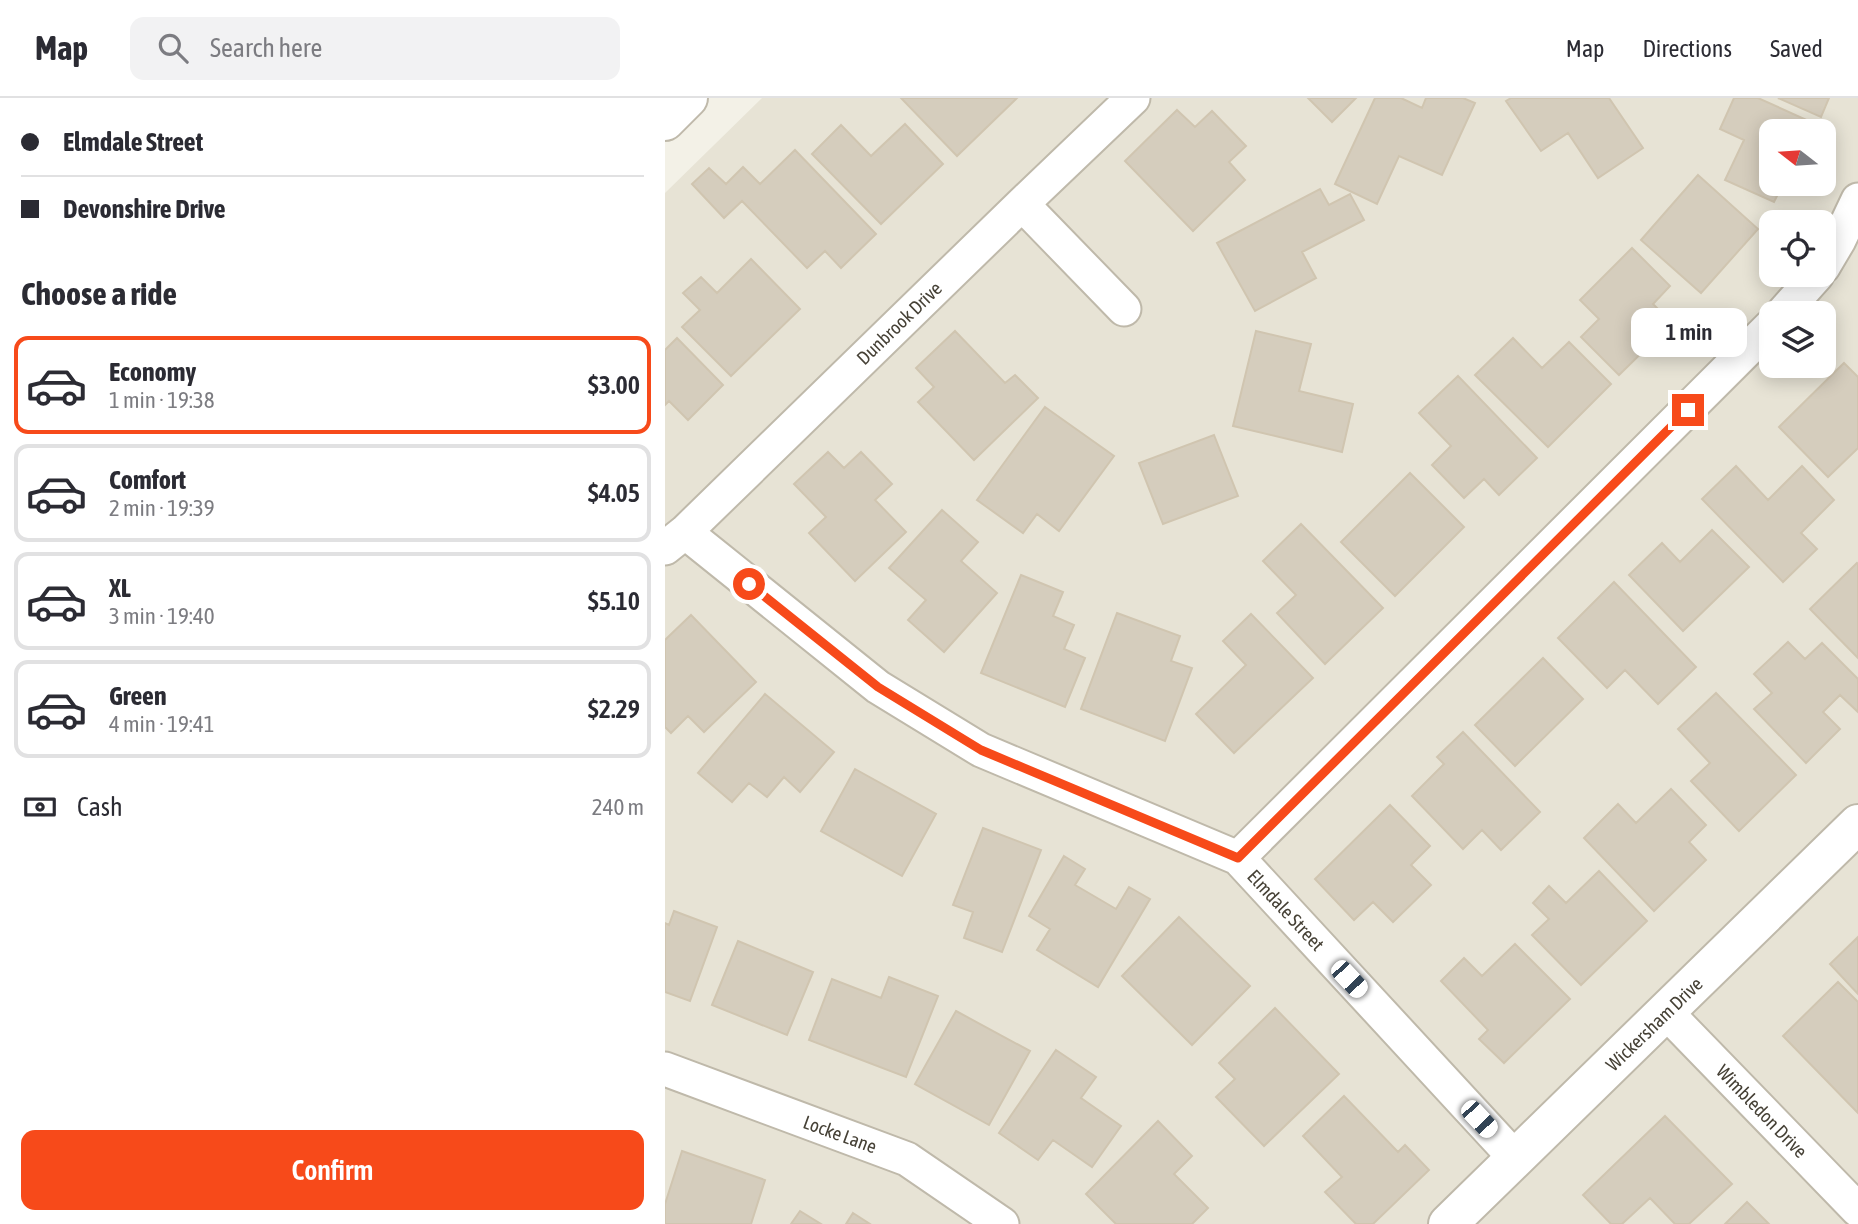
<!DOCTYPE html>
<html lang="en">
<head>
<meta charset="utf-8">
<style>
  body { margin:0; font-family:"Asap Condensed",sans-serif; background:#f2f2f3; color:#2b2b33; height:100vh; display:flex; flex-direction:column; font-size:26px; white-space:nowrap }
  * { box-sizing:border-box; margin:0 }
  p { font-size:23px; color:#7c7c81 }
  .icon { flex:none; width:38px; height:38px; fill:none; stroke:currentColor; stroke-width:2; stroke-linecap:round; stroke-linejoin:round }
  .map { position:relative; flex:1; overflow:hidden }
  .panel { display:flex; flex-direction:column; background:#fff; width:665px }
  .panel>* { flex:none }
  .top-card { display:grid; align-content:center; height:154px; padding:0 21px; background:#fff }
  .needle { width:46px; rotate:287deg }
  .buttons { position:absolute; left:1094px; top:21px; display:grid; gap:14px }
  .buttons a { display:grid; place-items:center; width:77px; height:77px; border-radius:14px; background:#fff; box-shadow:0 4px 18px #0003; font-size:35px }
  .end { position:absolute; width:32px; height:32px; margin:-16px; border:9px solid #f74a1a; background:#fff; box-shadow:0 0 0 4px #fff }
  .from { border-radius:50% }
  .bubble { position:absolute; height:49px; border-radius:14px; background:#fff; box-shadow:0 4px 18px #0003; font-size:23px; font-weight:600; line-height:49px; text-align:center }
  .car { position:absolute; width:21px; height:42px; margin:-21px -10px; border-radius:9px; box-shadow:0 0 5px 2px #0007; background:linear-gradient(#fff 24%,#345 0 40%,#fff 0 76%,#345 0 86%,#fff 0) }
  .top-card b { display:flex; align-items:center; gap:24px; height:66px; font-size:26px }
  .top-card b+b { border-top:2px solid #e1e1e2 }
  .top-card i { width:18px; height:18px; background:#2b2b33 }
  ul { padding:0; list-style:none }
  li { display:flex; align-items:center; gap:21px; height:98px; margin:0 14px 10px; padding:0 7px; border:4px solid #e1e1e2; border-radius:14px }
  li div { flex:1 }
  li b { display:block; font-size:26px }
  li em { font-style:normal; font-weight:600 }
  li.selected { border-color:#f74a1a }
  li>.icon { width:63px; height:63px; stroke-width:1.5 }
  h2 { padding:0 21px; font-size:32px; line-height:84px }
  .pay { display:flex; align-items:center; gap:18px; height:77px; padding:0 21px; font-size:26px }
  .pay p { margin-inline-start:auto }
  .primary-button { display:flex; gap:14px; margin-top:auto; padding:14px 21px }
  .primary-button a { flex:1; height:80px; border-radius:14px; background:#f74a1a; color:#fff; font-size:28px; font-weight:600; line-height:80px; text-align:center }
  header { display:flex; align-items:center; gap:42px; box-sizing:border-box; height:98px; padding:0 35px; background:#fff; border-bottom:2px solid #e1e1e2 }
  header strong { font-size:33px }
  nav { display:flex; gap:38px; margin-inline-start:auto; font-size:24px }
  .search { width:490px; height:63px; background:#f2f2f3; display:flex; align-items:center; gap:18px; box-sizing:border-box; padding:0 24px; border-radius:14px; color:#7c7c81; font-size:26px }
  main { display:flex; flex:1; min-height:0 }
  .map>svg:first-child { display:block }
  .residential { fill:#e7e3d5; fill-rule:evenodd }
  .building { fill:#d5cdbd; stroke:#d0c5b0; stroke-width:2 }
  .lines { fill:none; stroke-linecap:round; stroke-linejoin:round }
  .minor-casing { stroke:#bfb9aa; stroke-width:37 }
  .tertiary-casing { stroke:#bfb9aa; stroke-width:42 }
  .minor { stroke:#fff; stroke-width:33 }
  .tertiary { stroke:#fff; stroke-width:38 }
  .route { stroke:#f74a1a; stroke-width:9 }
  .labels { text-anchor:middle; dominant-baseline:central; stroke-width:5; stroke-linejoin:round; paint-order:stroke }
  .street-label { font-size:19px; fill:#464136; stroke:#fff }
</style>
</head>
<body>
<header>
<strong>Map</strong>
<div class="search"><svg class="icon" aria-label="search" viewBox="0 0 24 24"><circle cx="10" cy="10" r="6"/><path d="M15 15l6 6"/></svg>Search here</div>
<nav><a>Map</a><a>Directions</a><a>Saved</a></nav>
</header>
<main>
<section class="panel">
<div class="top-card">
<b><i class="from"></i>Elmdale Street</b>
<b><i></i>Devonshire Drive</b>
</div>
<h2>Choose a ride</h2>
<ul>
<li class="selected"><svg class="icon" aria-label="car" viewBox="0 0 24 24"><path d="M5 17H2v-5l4-1 3-4h7l3 4 3 1v5h-3M9 17h6M6 11h13"/><circle cx="7" cy="17" r="2"/><circle cx="17" cy="17" r="2"/></svg><div><b>Economy</b><p>1 min · 19:38</p></div><em>$3.00</em></li>
<li><svg class="icon" aria-label="car" viewBox="0 0 24 24"><path d="M5 17H2v-5l4-1 3-4h7l3 4 3 1v5h-3M9 17h6M6 11h13"/><circle cx="7" cy="17" r="2"/><circle cx="17" cy="17" r="2"/></svg><div><b>Comfort</b><p>2 min · 19:39</p></div><em>$4.05</em></li>
<li><svg class="icon" aria-label="car" viewBox="0 0 24 24"><path d="M5 17H2v-5l4-1 3-4h7l3 4 3 1v5h-3M9 17h6M6 11h13"/><circle cx="7" cy="17" r="2"/><circle cx="17" cy="17" r="2"/></svg><div><b>XL</b><p>3 min · 19:40</p></div><em>$5.10</em></li>
<li><svg class="icon" aria-label="car" viewBox="0 0 24 24"><path d="M5 17H2v-5l4-1 3-4h7l3 4 3 1v5h-3M9 17h6M6 11h13"/><circle cx="7" cy="17" r="2"/><circle cx="17" cy="17" r="2"/></svg><div><b>Green</b><p>4 min · 19:41</p></div><em>$2.29</em></li>
</ul>
<div class="pay"><svg class="icon" aria-label="cash" viewBox="0 0 24 24"><path d="M3 7h18v10H3z"/><circle cx="12" cy="12" r="2"/></svg>Cash<p>240 m</p></div>
<div class="primary-button"><a>Confirm</a></div>
</section>
<div class="map">
<svg width="1193" height="1126" viewBox="0 0 1193 1126">
  <rect width="100%" height="100%" fill="#f3f1e7"/>
  <path class="residential" d="M97,0H1193V1126H0V95ZM1106,33H1158V86H1106ZM1106,124H1158V177H1106ZM1106,215H1158V268H1106Z"/>
  <path class="building" d="M236,0H352L292,58Z
    M643,0H691L667,24Z
    M710,0H736L757,10L761,0H798L810,5L777,77L734,58L712,106L670,86Z
    M846,0H944L978,50L933,80L903,35L876,53L841,3Z
    M1069,0H1093L1146,24L1142,33H1106V86H1118L1109,104L1060,82L1079,42L1055,31Z
    M1113,0H1164L1156,19Z
    M512,12L530,29L547,13L581,48L564,64L580,82L528,133L460,63Z
    M240,26L278,66L216,126L147,56L176,27L206,58Z
    M130,52L211,136L176,170L160,153L142,170L77,103L59,120L27,86L44,70L61,86L78,69L95,86Z
    M1033,77L1093,131L1036,195L976,142Z
    M655,91L664,107L685,96L699,122L637,154L651,180L590,213L552,145Z
    M967,150L1005,188L988,206L1007,225L954,277L916,239L934,221L915,202Z
    M86,161L135,211L66,278L17,229L35,212L18,195L36,179L52,195Z
    M290,233L340,285L350,277L373,300L309,362L253,304L269,289L251,270Z
    M591,233L646,246L634,293L688,306L677,354L568,328Z
    M12,240L58,287L23,322L4,303L0,307V252Z
    M848,240L877,270L904,244L946,286L883,349L810,277Z
    M1179,265L1193,279V350L1163,379L1114,329Z
    M793,278L872,360L834,397L819,381L799,400L767,367L786,348L754,315Z
    M380,309L449,358L394,433L372,416L358,435L312,402Z
    M549,337L573,398L498,426L474,365Z
    M163,354L179,370L196,354L227,386L210,402L241,434L190,483L144,435L161,419L129,386Z
    M1071,368L1103,402L1137,368L1169,402L1136,435L1152,451L1118,484L1037,401Z
    M745,375L799,429L730,498L676,444Z
    M277,412L313,444L296,463L332,495L279,554L243,522L261,502L224,470Z
    M636,426L718,510L660,566L612,515L631,497L598,463Z
    M1047,432L1084,469L1018,533L964,477L997,445L1015,464Z
    M1192,465L1193,466V560L1145,511Z
    M356,477L398,494L388,518L409,527L399,551L420,560L400,609L316,575Z
    M949,484L1031,569L993,606L960,572L942,590L893,540Z
    M452,515L515,538L506,563L527,570L500,643L416,611Z
    M586,516L648,580L569,655L531,616L581,567L558,543Z
    M26,517L91,584L39,634L23,618L6,635L0,629V542Z
    M1123,544L1140,561L1157,545L1193,581V614L1175,597L1158,614L1175,631L1141,665L1089,611L1107,595L1089,576Z
    M878,560L918,601L850,668L810,627Z
    M1051,595L1131,677L1074,733L1026,683L1045,665L1013,631Z
    M100,596L169,654L135,694L119,679L102,699L84,685L67,704L33,675Z
    M798,634L875,714L836,752L817,732L798,751L747,698L779,666L772,659Z
    M190,671L271,716L237,778L156,733Z
    M1006,691L1041,727L1024,744L1041,762L989,813L919,740L953,706L971,725Z
    M725,707L765,748L746,767L766,787L728,824L708,804L689,822L650,781Z
    M318,730L376,752L337,854L299,840L308,814L288,807Z
    M399,758L420,771L410,787L451,811L464,789L485,801L433,889L372,852L385,831L364,818Z
    M934,773L982,823L916,887L867,837L884,821L868,805L884,788L901,805Z
    M9,813L52,829L25,903L0,894V825L4,827Z
    M514,819L585,888L527,947L457,878Z
    M1193,839V896L1165,866Z
    M73,843L148,874L122,937L47,907Z
    M850,846L905,901L839,965L814,941L823,932L776,883L799,860L817,878Z
    M224,879L273,898L241,979L144,942L167,881L216,900Z
    M1173,884L1193,904V1015L1118,938Z
    M610,910L674,976L599,1048L551,999L570,981L554,965Z
    M291,913L365,953L324,1027L250,986Z
    M391,952L431,979L416,1000L456,1028L427,1069L388,1042L373,1062L334,1035Z
    M679,998L733,1054L740,1047L764,1072L708,1126H691L660,1094L677,1079L638,1038Z
    M1000,1018L1067,1086L1024,1126H1010L985,1100L957,1126H946L918,1097Z
    M493,1023L527,1058L509,1076L543,1110L527,1126H451L421,1096Z
    M17,1053L100,1082L86,1126H0V1106Z
    M1082,1104L1104,1126H1060Z
    M135,1113L156,1126H126Z
    M188,1115L205,1126H181Z"/>
  <g class="lines">
    <defs>
      <path id="minor" d="M357,106L459,211
        M1158,169L1174,142L1193,102
        M1118,215L1152,177
        M20,434L213,589L316,652L573,760L851,1061
        M0,450L20,434L357,106L468,0
        M573,760L1106,228
        M1001,914L1193,1112
        M0,971L242,1061L337,1126"/>
      <path id="tertiary" d="M0,23L23,0
        M783,1126L1193,726"/>
    </defs>
    <use href="#minor" class="minor-casing"/>
    <use href="#tertiary" class="tertiary-casing"/>
    <use href="#minor" class="minor"/>
    <use href="#tertiary" class="tertiary"/>
  </g>
  <g class="lines">
    <path class="route" d="M84,486L213,589L316,652L573,760L1023,312"/>
  </g>
  <g class="labels">
    <g class="street-label">
      <text transform="translate(234 225) rotate(-44)">Dunbrook Drive</text>
      <text transform="translate(621 812) rotate(47)">Elmdale Street</text>
      <text transform="translate(989 926) rotate(-44)">Wickersham Drive</text>
      <text transform="translate(1097 1013) rotate(46)">Wimbledon Drive</text>
      <text transform="translate(175 1036) rotate(20)">Locke Lane</text>
    </g>
  </g>
</svg>
<div class="buttons">
<a><svg class="needle" viewBox="-14 -14 28 28"><path d="M0-13l5 13h-10z" fill="#e53935"/><path d="M0 13l5-13h-10z" fill="#7c7c81"/></svg></a>
<a><svg class="icon" aria-label="locate" viewBox="0 0 24 24"><circle cx="12" cy="12" r="6"/><path d="M12 2v4M12 18v4M2 12h4M18 12h4"/></svg></a>
<a><svg class="icon" aria-label="layers" viewBox="0 0 24 24"><path d="M12 4l9 5-9 5-9-5zM3 14l9 5 9-5"/></svg></a>
</div>
<i class="end from" style="left:84px;top:486px"></i>
<i class="end" style="left:1023px;top:312px"></i>
<div class="bubble" style="left:966px;top:210px;width:116px">1 min</div>
<i class="car" style="left:684px;top:881px;rotate:137deg"></i>
<i class="car" style="left:814px;top:1021px;rotate:137deg"></i>
</div>
</main>
</body>
</html>
